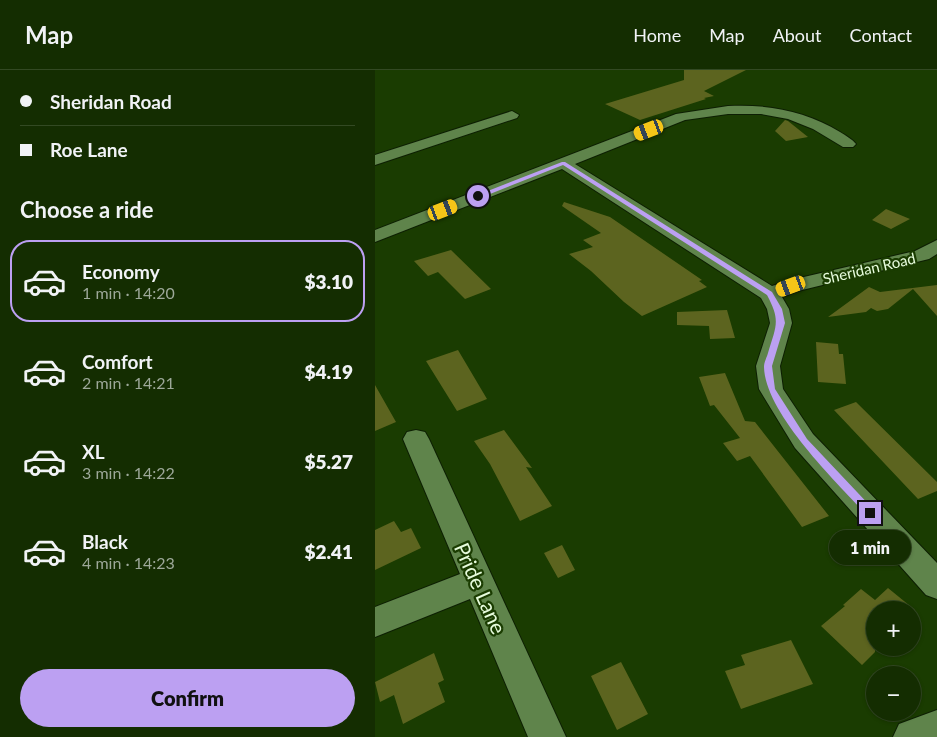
<!DOCTYPE html>
<html lang="en">
<head>
<meta charset="utf-8">
<style>
  body { margin:0; font-family:Lato,sans-serif; background:#1d350b; color:#f1f3f6; height:100vh; display:flex; flex-direction:column; font-size:19px; white-space:nowrap }
  * { box-sizing:border-box; margin:0 }
  p { font-size:16px; color:#9da899 }
  .icon { flex:none; width:28px; height:28px; fill:none; stroke:currentColor; stroke-width:2; stroke-linecap:round; stroke-linejoin:round }
  .map { position:relative; flex:1; overflow:hidden }
  .side { display:flex; flex-direction:column; background:#142d01; width:375px }
  .side>* { flex:none }
  .top-card { display:grid; align-content:center; height:110px; padding:0 20px; background:#142d01 }
  .controls { position:absolute; left:491px; top:531px; display:grid; gap:10px }
  .controls a { display:grid; place-items:center; width:55px; height:55px; border-radius:50%; background:#142d01; box-shadow:0 1px 4px #0004,0 0 0 1px #334923; font-size:25px }
  .end { position:absolute; width:22px; height:22px; margin:-11px; border:6px solid #bca0f2; background:#111; box-shadow:0 0 0 2px #111 }
  .from { border-radius:50% }
  .bubble { position:absolute; height:35px; border-radius:18px; background:#142d01; box-shadow:0 1px 4px #0004,0 0 0 1px #334923; font-size:16px; font-weight:800; line-height:35px; text-align:center }
  .car { position:absolute; width:15px; height:30px; margin:-15px -8px; border-radius:6px; box-shadow:0 0 4px 1px #0007; background:linear-gradient(#f5c518 24%,#345 0 40%,#f5c518 0 76%,#345 0 86%,#f5c518 0) }
  .top-card b { display:flex; align-items:center; gap:18px; height:48px; font-size:19px }
  .top-card b+b { border-top:1px solid #334923 }
  .top-card i { width:12px; height:12px; background:#f1f3f6 }
  ul { padding:0; list-style:none }
  li { display:flex; align-items:center; gap:15px; height:82px; margin:0 10px 8px; padding:0 10px; border:2px solid transparent; border-radius:20px }
  li div { flex:1 }
  li b { display:block; font-size:19px }
  li em { font-style:normal; font-weight:800 }
  li.on { border-color:#bca0f2 }
  li>.icon { width:45px; height:45px; stroke-width:1.5 }
  h2 { padding:0 20px; font-size:22px; line-height:60px }
  .action { display:flex; gap:10px; margin-top:auto; padding:10px 20px }
  .action a { flex:1; height:58px; border-radius:30px; background:#bca0f2; color:#111; font-size:20px; font-weight:800; line-height:58px; text-align:center }
  header { display:flex; align-items:center; gap:30px; box-sizing:border-box; height:70px; padding:0 25px; background:#142d01; border-bottom:1px solid #334923 }
  header strong { font-size:24px }
  nav { display:flex; gap:28px; margin-inline-start:auto; font-size:18px }
  main { display:flex; flex:1; min-height:0 }
  .map>svg:first-child { display:block }
  .building { fill:#5c641f }
  .lines { fill:none; stroke-linecap:round; stroke-linejoin:round }
  .minor-casing { stroke:#0d1f03; stroke-width:2 }
  .minor { fill:#5f844b; fill-rule:evenodd }
  .route { fill:#bca0f2 }
  .labels { text-anchor:middle; dominant-baseline:central; stroke-width:4.5; stroke-linejoin:round; paint-order:stroke }
  .far-street-label { font-size:15px; fill:#e7fcdd; stroke:#1a3c01 }
  .near-street-label { font-size:21px; fill:#e7fcdd; stroke:#1a3c01 }
</style>
</head>
<body>
<header>
<strong>Map</strong>
<nav><a>Home</a><a>Map</a><a>About</a><a>Contact</a></nav>
</header>
<main>
<section class="side">
<div class="top-card">
<b><i class="from"></i>Sheridan Road</b>
<b><i></i>Roe Lane</b>
</div>
<h2>Choose a ride</h2>
<ul>
<li class="on"><svg class="icon" aria-label="car" viewBox="0 0 24 24"><path d="M5 17H2v-5l4-1 3-4h7l3 4 3 1v5h-3M9 17h6M6 11h13"/><circle cx="7" cy="17" r="2"/><circle cx="17" cy="17" r="2"/></svg><div><b>Economy</b><p>1 min · 14:20</p></div><em>$3.10</em></li>
<li><svg class="icon" aria-label="car" viewBox="0 0 24 24"><path d="M5 17H2v-5l4-1 3-4h7l3 4 3 1v5h-3M9 17h6M6 11h13"/><circle cx="7" cy="17" r="2"/><circle cx="17" cy="17" r="2"/></svg><div><b>Comfort</b><p>2 min · 14:21</p></div><em>$4.19</em></li>
<li><svg class="icon" aria-label="car" viewBox="0 0 24 24"><path d="M5 17H2v-5l4-1 3-4h7l3 4 3 1v5h-3M9 17h6M6 11h13"/><circle cx="7" cy="17" r="2"/><circle cx="17" cy="17" r="2"/></svg><div><b>XL</b><p>3 min · 14:22</p></div><em>$5.27</em></li>
<li><svg class="icon" aria-label="car" viewBox="0 0 24 24"><path d="M5 17H2v-5l4-1 3-4h7l3 4 3 1v5h-3M9 17h6M6 11h13"/><circle cx="7" cy="17" r="2"/><circle cx="17" cy="17" r="2"/></svg><div><b>Black</b><p>4 min · 14:23</p></div><em>$2.41</em></li>
</ul>
<div class="action"><a>Confirm</a></div>
</section>
<div class="map">
<svg width="562" height="667" viewBox="0 0 562 667">
  <rect width="100%" height="100%" fill="#1a3c01"/>
  <path class="building" d="M309,0H371L329,21L339,26L329,28L331,29L265,50L230,34L309,10Z
    M410,50L413,51L433,67L411,71L400,61Z
    M189,132L235,147L327,210L324,211L332,217L267,246L249,232L216,201L194,184L218,177L208,170L226,163L187,136Z
    M511,139L535,149L516,159L497,150Z
    M76,180L116,219L90,229L63,202L53,206L39,191Z
    M562,215V246L538,219L513,239L502,241L496,238L491,242L453,247L494,217L505,222Z
    M352,240L360,268L335,269L334,256L302,255V242Z
    M441,272L463,274L464,284H468L471,314L443,312Z
    M83,280L112,329L82,341L51,291Z
    M350,303L370,351L380,352L454,446L427,457L375,386L362,391L348,373L365,368L339,335L335,336L324,307Z
    M0,315L21,352L0,361Z
    M481,332L562,412V421L543,429L459,340Z
    M129,360L157,398L151,397L177,436L145,451L115,394L99,371Z
    M19,451L26,462L36,458L46,478L0,500V460Z
    M187,475L200,500L183,508L169,483Z
    M513,518L540,540H500V582L487,595L446,556L470,536L468,535L486,519L500,530Z
    M416,570L438,614L366,639L350,601L370,595L366,585Z
    M59,583L69,610L63,613L70,632L28,654L19,625L5,632L0,612Z
    M246,592L273,644L242,660L216,606Z"/>
  <g class="lines">
    <defs>
      <path id="minor" d="M353,36C393,34 431,41 465,62C471,66 477,69 481,74L478,77H468L438,59L413,49L386,44H353L310,50L200,94L397,216L416,210L540,181L562,170V184L554,189L423,221L407,227L414,239L417,253L405,296L408,319L438,364L562,493V529L551,525L420,378L384,319L381,296L395,253L392,239L386,228L187,99L0,172V160L301,44Z
        M137,41L144,45L142,48L0,95V85Z
        M41,360L50,362L54,369L191,667H153L95,529L0,567V537L85,504L28,369L32,362Z
        M562,640V667H518L524,654Z"/>
    </defs>
    <use href="#minor" class="minor-casing"/>
    <use href="#minor" class="minor"/>
  </g>
  <path class="route" d="M187,92H190L397,222L407,239L410,253L397,296L400,319L432,369L499,440V445H492C461,412 390,343 389,297C389,292 392,287 393,283C401,256 406,251 392,225L188,95L105,128L100,126Z"/>
  <g class="labels">
    <g class="far-street-label">
      <text transform="translate(494 198) rotate(-13)">Sheridan Road</text>
    </g>
    <g class="near-street-label">
      <text transform="translate(106 518) rotate(66)">Pride Lane</text>
    </g>
  </g>
</svg>
<div class="controls">
<a>+</a>
<a>−</a>
</div>
<i class="end from" style="left:103px;top:126px"></i>
<i class="end" style="left:495px;top:443px"></i>
<div class="bubble" style="left:454px;top:460px;width:82px">1 min</div>
<i class="car" style="left:274px;top:60px;rotate:249deg"></i>
<i class="car" style="left:68px;top:140px;rotate:69deg"></i>
<i class="car" style="left:416px;top:216px;rotate:250deg"></i>
</div>
</main>
</body>
</html>
